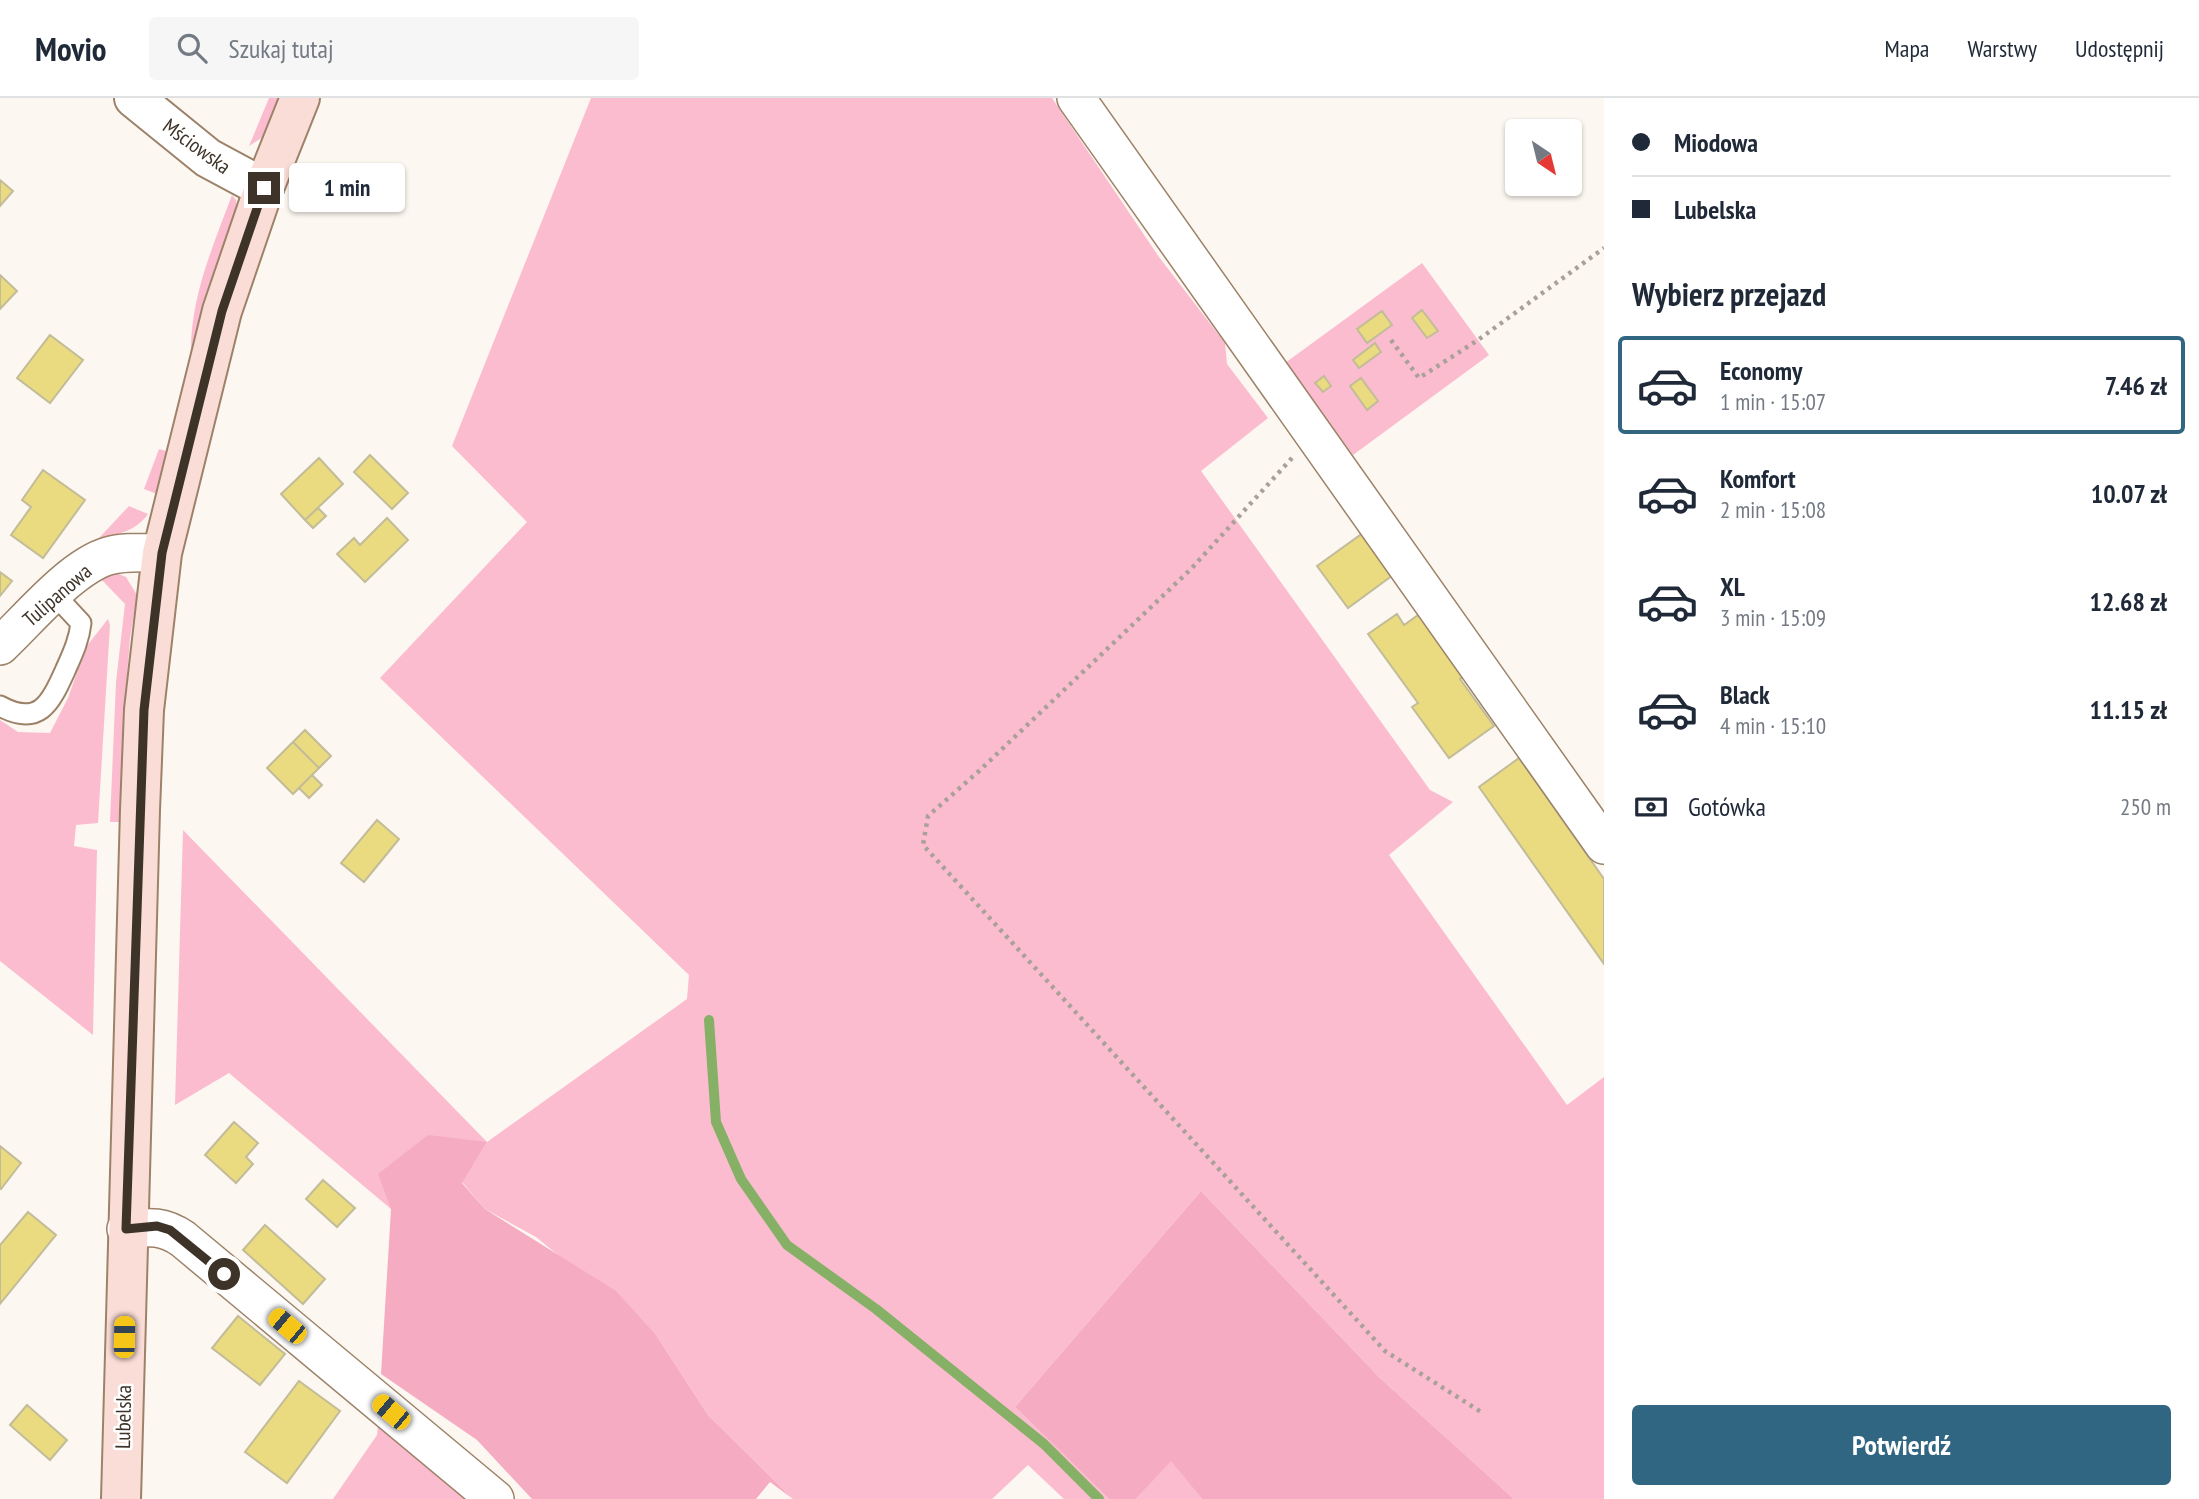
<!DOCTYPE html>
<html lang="pl">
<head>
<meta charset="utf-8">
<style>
  body { margin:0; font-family:"PT Sans Narrow",sans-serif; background:#f6f6f7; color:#1f2937; height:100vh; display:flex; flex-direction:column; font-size:26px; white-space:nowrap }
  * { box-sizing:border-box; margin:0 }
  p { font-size:23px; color:#747a83 }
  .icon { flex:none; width:38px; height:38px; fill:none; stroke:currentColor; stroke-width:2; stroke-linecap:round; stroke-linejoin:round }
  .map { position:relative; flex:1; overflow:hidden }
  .sheet { display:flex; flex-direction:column; background:#fff; width:595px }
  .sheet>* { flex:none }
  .top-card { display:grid; align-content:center; height:154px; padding:0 28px; background:#fff }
  .needle { width:46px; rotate:145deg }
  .buttons { position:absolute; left:1505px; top:21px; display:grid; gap:14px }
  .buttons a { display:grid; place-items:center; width:77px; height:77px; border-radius:7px; background:#fff; box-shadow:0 2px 5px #0004; font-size:35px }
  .end { position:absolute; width:32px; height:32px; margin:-16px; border:9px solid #3e3328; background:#fff; box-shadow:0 0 0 4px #fff }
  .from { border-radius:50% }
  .bubble { position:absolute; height:49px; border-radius:7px; background:#fff; box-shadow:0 2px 5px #0004; font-size:23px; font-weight:700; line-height:49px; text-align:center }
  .car { position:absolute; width:21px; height:42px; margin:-21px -10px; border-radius:9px; box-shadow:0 0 5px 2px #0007; background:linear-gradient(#f5c518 24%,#345 0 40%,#f5c518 0 76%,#345 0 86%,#f5c518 0) }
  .top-card b { display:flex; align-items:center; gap:24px; height:66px; font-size:26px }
  .top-card b+b { border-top:2px solid #e0e1e3 }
  .top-card i { width:18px; height:18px; background:#1f2937 }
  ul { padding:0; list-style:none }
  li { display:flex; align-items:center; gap:21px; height:98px; margin:0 14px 10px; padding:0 14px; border:4px solid transparent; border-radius:7px }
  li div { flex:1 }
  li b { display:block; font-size:26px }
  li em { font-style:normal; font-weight:700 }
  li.current { border-color:#316682 }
  li>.icon { width:63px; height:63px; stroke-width:1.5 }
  h2 { padding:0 28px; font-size:32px; line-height:84px }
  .pay { display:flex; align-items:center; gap:18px; height:77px; padding:0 28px; font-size:26px }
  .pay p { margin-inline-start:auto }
  .primary-button { display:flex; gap:14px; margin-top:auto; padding:14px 28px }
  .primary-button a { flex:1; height:80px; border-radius:7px; background:#316682; color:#fff; font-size:28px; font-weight:700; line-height:80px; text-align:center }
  header { display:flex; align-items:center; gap:42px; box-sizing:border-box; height:98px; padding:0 35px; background:#fff; border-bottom:2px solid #e0e1e3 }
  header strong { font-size:33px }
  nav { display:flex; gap:38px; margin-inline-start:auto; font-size:24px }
  .search { width:490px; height:63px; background:#f6f6f7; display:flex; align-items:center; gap:18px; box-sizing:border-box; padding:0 24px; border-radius:7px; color:#747a83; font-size:26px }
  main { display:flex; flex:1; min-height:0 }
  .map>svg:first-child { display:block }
  .green { fill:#fbbcd0 }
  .forest { fill:#f5acc3 }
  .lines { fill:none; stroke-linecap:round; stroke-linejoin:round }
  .stream { stroke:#85b065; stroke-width:10 }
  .building { fill:#eada80; stroke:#c2bc98; stroke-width:2 }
  .service-casing { stroke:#9c8268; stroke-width:23 }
  .minor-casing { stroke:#9c8268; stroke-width:40 }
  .tertiary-casing { stroke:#9c8268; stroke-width:42 }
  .secondary-casing { stroke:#9c8268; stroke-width:42 }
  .path { stroke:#a9a199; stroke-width:4.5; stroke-dasharray:3.5 5; stroke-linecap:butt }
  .service { stroke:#fff; stroke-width:19 }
  .minor { stroke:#fff; stroke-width:37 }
  .tertiary { stroke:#fff; stroke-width:38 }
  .secondary { stroke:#fbddd7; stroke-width:38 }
  .route { stroke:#3e3328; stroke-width:9 }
  .labels { text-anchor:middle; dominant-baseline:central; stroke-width:5; stroke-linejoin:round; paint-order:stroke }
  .street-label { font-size:21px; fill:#3e3328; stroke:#fff }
</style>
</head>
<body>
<header>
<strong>Movio</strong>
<div class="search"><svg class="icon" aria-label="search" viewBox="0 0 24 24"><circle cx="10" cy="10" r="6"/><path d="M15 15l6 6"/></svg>Szukaj tutaj</div>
<nav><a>Mapa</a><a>Warstwy</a><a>Udostępnij</a></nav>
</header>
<main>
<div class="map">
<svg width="1604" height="1401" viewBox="0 0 1604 1401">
  <rect width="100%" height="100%" fill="#fdf7f1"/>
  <path class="green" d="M269,0H279L263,39L249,48Z
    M591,0H1052L1159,159L1225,245L1227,266L1268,320L1201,373L1430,692L1453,704L1389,757L1567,1007L1604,979V1401H1514L1380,1280L1201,1093L1015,1309L1109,1401H1064L1028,1367L992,1401H793L708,1317L656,1237L536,1139L485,1111L462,1084L487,1044L391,1111L229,975L175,1007L183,732L487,1044L687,901L689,877L380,580L527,424L452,348Z
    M232,97L236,102L237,111L191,260C189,202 212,151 232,97Z
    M1422,165L1489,257L1353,357L1285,265Z
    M159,351L166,353L157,396L144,391Z
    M129,408L148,416C135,434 118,436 98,441Z
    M116,475L126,479L137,497L130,540L124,616L121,724H110L116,584L125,506L99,479Z
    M108,521L110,527L98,725L76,727L74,748L97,752L93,937L0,863V622L18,634L50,635L68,600L86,549Z
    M379,1318L482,1401H333L377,1337Z
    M1171,1362L1202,1401H1136Z"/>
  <path class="forest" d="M428,1037L487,1044L462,1085L485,1111L616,1193L656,1237L708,1317L793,1401L770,1384L756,1401H532L477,1342L381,1276L391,1111L378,1076Z
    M1201,1093L1380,1280L1514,1401H1202L1171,1363L1136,1401H1109L1015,1309Z"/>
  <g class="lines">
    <path class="stream" d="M709,922L716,1024L741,1081L787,1147L876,1211L1044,1346L1099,1401"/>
  </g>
  <path class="building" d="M0,82L13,93L0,108Z
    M0,177L17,193L0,211Z
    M1422,212L1438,233L1427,240L1412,220Z
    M1382,213L1392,227L1367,245L1357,231Z
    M50,237L83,262L50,305L17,280Z
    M1375,245L1381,254L1359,270L1353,262Z
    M1324,278L1331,288L1323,294L1315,285Z
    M1361,280L1378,303L1367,312L1350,288Z
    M370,357L408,395L392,411L354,374Z
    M319,360L343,386L305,422L281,396Z
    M43,372L85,402L43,460L11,437L31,409L22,402Z
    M318,410L326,418L313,430L305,422Z
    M387,420L408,442L365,484L337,456L354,440L360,447Z
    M1363,435L1393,477L1348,510L1317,468Z
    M0,474L12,483L0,498Z
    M1421,515L1465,577L1460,581L1494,628L1449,660L1412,609L1418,605L1368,536L1397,516L1404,527Z
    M305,632L331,658L319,670L293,644Z
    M293,644L319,670L293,696L267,670Z
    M1519,660L1604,781V866L1479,689Z
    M312,677L322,687L309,700L299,690Z
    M377,722L399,741L364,784L341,765Z
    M234,1024L258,1045L246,1059L253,1066L236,1085L205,1057Z
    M0,1048L21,1065L1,1091L0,1090Z
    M323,1082L355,1110L337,1129L306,1101Z
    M28,1114L56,1137L0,1206V1147Z
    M265,1127L325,1181L303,1206L243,1152Z
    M238,1218L285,1256L260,1287L212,1250Z
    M299,1283L340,1313L287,1385L245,1354Z
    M27,1307L67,1342L50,1362L10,1327Z"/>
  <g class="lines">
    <defs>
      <path id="service" d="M0,608C39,629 50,606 65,573C72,557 79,543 81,525L55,497"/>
      <path id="minor" d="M1076,0L1604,747
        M0,548C28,522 71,469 108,458C125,453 144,455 162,455
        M126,1131C149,1129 163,1127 183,1141L495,1401"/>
      <path id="tertiary" d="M134,0L208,60L264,90"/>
      <path id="secondary" d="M121,1401L140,712L144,612L162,455L222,213L264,90L300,0"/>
    </defs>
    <use href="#service" class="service-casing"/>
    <use href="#minor" class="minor-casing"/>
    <use href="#tertiary" class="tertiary-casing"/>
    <use href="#secondary" class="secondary-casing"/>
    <path class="path" d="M1391,242L1419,280L1478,242L1604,150
      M1292,360L1191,471L979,673L928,718L923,747L1385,1253L1481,1314"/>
    <use href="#service" class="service"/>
    <use href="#minor" class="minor"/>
    <use href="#tertiary" class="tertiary"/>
    <use href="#secondary" class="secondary"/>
  </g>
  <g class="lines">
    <path class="route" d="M224,1176L170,1132L157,1128L126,1131L144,612L162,455L222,213L264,90"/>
  </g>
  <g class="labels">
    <g class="street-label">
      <text transform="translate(197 48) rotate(36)">Mściowska</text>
      <text transform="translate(57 497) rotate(-41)">Tulipanowa</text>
      <text transform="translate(123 1319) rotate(-89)">Lubelska</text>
    </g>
  </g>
</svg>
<div class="buttons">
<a><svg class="needle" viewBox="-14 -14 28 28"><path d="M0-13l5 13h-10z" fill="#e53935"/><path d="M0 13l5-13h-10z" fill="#747a83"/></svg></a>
</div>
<i class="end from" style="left:224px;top:1176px"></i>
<i class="end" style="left:264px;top:90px"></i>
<div class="bubble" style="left:289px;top:65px;width:116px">1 min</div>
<i class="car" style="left:287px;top:1228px;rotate:310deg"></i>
<i class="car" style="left:124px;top:1239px;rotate:1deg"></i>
<i class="car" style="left:391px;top:1314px;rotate:310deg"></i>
</div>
<section class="sheet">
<div class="top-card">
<b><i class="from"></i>Miodowa</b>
<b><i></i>Lubelska</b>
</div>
<h2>Wybierz przejazd</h2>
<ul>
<li class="current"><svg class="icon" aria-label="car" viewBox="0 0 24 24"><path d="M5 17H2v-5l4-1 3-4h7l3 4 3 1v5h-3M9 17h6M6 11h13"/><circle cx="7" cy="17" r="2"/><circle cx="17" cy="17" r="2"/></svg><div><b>Economy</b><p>1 min · 15:07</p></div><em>7.46 zł</em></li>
<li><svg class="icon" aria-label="car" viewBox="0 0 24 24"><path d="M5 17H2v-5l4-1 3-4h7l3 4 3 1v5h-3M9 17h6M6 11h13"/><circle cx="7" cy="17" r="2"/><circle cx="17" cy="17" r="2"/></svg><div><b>Komfort</b><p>2 min · 15:08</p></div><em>10.07 zł</em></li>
<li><svg class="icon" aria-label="car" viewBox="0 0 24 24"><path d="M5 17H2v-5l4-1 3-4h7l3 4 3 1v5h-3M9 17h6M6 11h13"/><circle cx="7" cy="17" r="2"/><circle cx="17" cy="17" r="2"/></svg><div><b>XL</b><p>3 min · 15:09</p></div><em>12.68 zł</em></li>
<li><svg class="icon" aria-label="car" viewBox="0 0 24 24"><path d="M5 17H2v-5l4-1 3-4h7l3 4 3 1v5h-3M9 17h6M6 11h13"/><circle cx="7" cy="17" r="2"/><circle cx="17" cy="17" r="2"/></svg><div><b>Black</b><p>4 min · 15:10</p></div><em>11.15 zł</em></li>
</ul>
<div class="pay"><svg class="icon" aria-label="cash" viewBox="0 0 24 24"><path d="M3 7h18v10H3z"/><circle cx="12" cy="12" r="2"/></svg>Gotówka<p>250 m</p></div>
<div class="primary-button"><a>Potwierdź</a></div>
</section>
</main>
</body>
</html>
